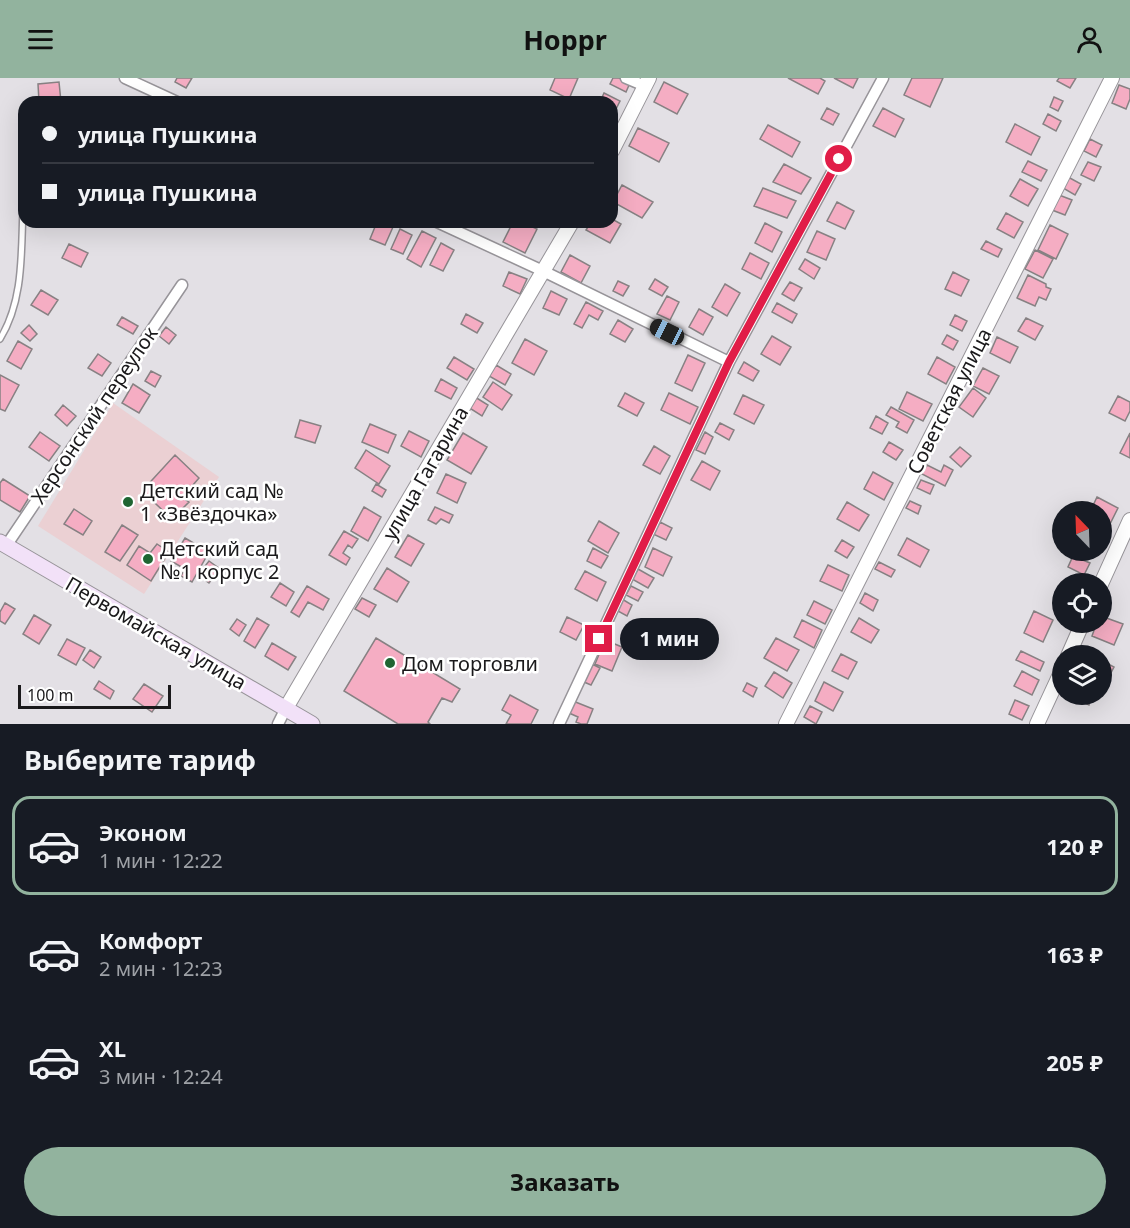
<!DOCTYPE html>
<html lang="ru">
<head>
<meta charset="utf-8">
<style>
  body { margin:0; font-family:"Noto Sans",sans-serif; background:#242831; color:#f1f3f6; height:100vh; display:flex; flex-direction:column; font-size:22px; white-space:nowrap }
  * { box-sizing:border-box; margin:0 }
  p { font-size:20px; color:#9ea1a6 }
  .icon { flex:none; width:33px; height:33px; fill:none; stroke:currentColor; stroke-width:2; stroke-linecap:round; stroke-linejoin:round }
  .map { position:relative; height:646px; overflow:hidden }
  .drawer { display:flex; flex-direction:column; background:#171b24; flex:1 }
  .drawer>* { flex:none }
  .hud { position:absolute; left:18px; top:18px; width:600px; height:132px; border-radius:18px; box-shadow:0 6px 24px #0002; display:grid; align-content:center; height:132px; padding:0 24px; background:#171b24 }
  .needle { width:39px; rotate:337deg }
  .fabs { position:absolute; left:1052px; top:423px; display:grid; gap:12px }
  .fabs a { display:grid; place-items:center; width:60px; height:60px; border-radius:50%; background:#171b24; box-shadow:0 6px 24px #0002; font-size:30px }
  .scale { position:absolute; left:18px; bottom:15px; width:153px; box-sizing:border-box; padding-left:6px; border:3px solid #1a191b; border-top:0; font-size:16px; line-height:21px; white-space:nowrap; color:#1a191b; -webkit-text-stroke:4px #fff; paint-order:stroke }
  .end { position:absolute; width:27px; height:27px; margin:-14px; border:8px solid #e11d48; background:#fff; box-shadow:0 0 0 3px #fff }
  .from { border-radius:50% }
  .bubble { position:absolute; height:42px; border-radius:21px; background:#171b24; box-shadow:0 6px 24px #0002; font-size:20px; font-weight:700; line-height:42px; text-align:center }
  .car { position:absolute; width:18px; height:36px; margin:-18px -9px; border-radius:8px; box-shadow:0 0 4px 2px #0007; background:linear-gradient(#222 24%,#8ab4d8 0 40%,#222 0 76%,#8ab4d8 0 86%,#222 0) }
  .hud b { display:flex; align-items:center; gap:21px; height:57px; font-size:22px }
  .hud b+b { border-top:2px solid #363941 }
  .hud i { width:15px; height:15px; background:#f1f3f6 }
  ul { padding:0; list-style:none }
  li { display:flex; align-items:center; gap:18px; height:99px; margin:0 12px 9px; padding:0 12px; border:3px solid transparent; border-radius:18px }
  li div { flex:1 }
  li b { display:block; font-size:22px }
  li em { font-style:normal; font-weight:700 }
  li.selected { border-color:#92b39e }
  li>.icon { width:54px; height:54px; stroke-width:1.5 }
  h2 { padding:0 24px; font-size:27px; line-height:72px }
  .primary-button { display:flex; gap:12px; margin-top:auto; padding:12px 24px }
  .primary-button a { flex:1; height:69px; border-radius:36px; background:#92b39e; color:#111; font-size:24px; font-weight:700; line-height:69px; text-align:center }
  header { display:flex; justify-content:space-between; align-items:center; height:78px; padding:0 24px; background:#92b39e; color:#111; font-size:27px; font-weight:700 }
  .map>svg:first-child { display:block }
  .education { fill:#ebd0d3 }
  .building { fill:#f5adc3; stroke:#878183; stroke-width:1.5 }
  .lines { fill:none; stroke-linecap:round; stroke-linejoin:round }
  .service-casing { stroke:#979499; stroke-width:8 }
  .minor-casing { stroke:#979499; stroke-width:13 }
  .tertiary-casing { stroke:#979499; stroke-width:16 }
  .secondary-casing { stroke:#979499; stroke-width:17 }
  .service { stroke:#fff; stroke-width:5 }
  .minor { stroke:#fff; stroke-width:10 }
  .tertiary { stroke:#fff; stroke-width:14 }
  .secondary { stroke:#f2e1f8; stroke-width:15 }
  .route { stroke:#e11d48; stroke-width:8 }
  .poi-dot { fill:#1f6532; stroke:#fff; stroke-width:2 }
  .labels { text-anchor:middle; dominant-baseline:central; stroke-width:5; stroke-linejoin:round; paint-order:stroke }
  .street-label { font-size:20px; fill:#1a191b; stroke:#fff }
  .poi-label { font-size:20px; fill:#1a191b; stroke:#fff; text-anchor:start }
</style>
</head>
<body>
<header><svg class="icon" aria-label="menu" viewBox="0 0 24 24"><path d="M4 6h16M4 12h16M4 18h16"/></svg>Hoppr<svg class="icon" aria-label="person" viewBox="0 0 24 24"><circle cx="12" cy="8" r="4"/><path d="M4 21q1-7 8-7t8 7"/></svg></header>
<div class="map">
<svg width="1130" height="646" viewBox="0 0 1130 646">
  <rect width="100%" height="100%" fill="#e3e0e5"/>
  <path class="education" d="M113,325L219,399L144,516L38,448Z"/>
  <path class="building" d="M177,0H192L186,10L175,4Z
    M555,0H578L569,21L550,12Z
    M613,0H619L630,5L626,14L610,6Z
    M788,0H820L825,3L818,16Z
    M834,0H858L853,10Z
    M912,0H943L930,29L904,17Z
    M1059,0H1076L1070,10L1057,3Z
    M59,4L61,24H39L38,6Z
    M664,4L688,16L677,36L654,24Z
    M1119,7L1130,11V21L1126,31L1112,25Z
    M604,15L620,23L612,39V24H600Z
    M1054,19L1063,23L1058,33L1050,29Z
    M827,30L839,36L833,47L821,41Z
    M883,30L904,41L895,59L873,48Z
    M1048,36L1061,43L1056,53L1043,46Z
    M1015,46L1040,59L1031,77L1006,64Z
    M768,47L800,64L792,79L760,61Z
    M638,50L669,65L659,84L629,68Z
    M1090,61L1102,67L1096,79L1084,73Z
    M1028,83L1047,92L1041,103L1022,94Z
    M1088,84L1101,89L1094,103L1081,97Z
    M784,86L811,100L801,116L773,104Z
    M1068,99L1081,106L1075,117L1063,110Z
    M1020,101L1038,111L1028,128L1010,118Z
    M622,107L653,124L642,140L613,124Z
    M763,110L796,123L787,140L754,128Z
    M1059,117L1072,122L1065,137L1052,132Z
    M837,124L854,133L845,151L827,143Z
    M1006,135L1023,144L1014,160L997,151Z
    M612,141L621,146L610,165L586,152L591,144H612Z
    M377,144H381L393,149L385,167L370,161Z
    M513,144H522L537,151L525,175L503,164Z
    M765,145L782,154L772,174L755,165Z
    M1050,147L1068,156L1056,181L1038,172Z
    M400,151L412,157L403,176L391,171Z
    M422,153L436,160L421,189L407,181Z
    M817,153L835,161L826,182L807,174Z
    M986,163L1002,171L998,179L981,171Z
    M441,165L454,172L443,193L430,187Z
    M69,166L88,175L81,189L62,180Z
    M1035,172L1053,181L1043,200L1025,191Z
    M750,175L769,185L761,201L742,191Z
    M570,177L590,188L581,205L561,194Z
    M805,181L820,190L814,201L799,191Z
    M509,194L527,201L520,216L503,208Z
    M953,194L969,202L961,218L945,211Z
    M1028,197L1046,206V209L1051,211L1046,222L1039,219L1035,228L1017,220Z
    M655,201L668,209L662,218L649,211Z
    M618,203L629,208L623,218L613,213Z
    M790,204L802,210L794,223L782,216Z
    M725,206L740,215L727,238L712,229Z
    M41,212L58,222L48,237L31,227Z
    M551,213L567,221L559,237L543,230Z
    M667,218L679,224L670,242L657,236Z
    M586,224L603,233L598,242L589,237L582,250L574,246Z
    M777,225L797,236L792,245L772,234Z
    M699,231L713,239L703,257L689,249Z
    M466,236L483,245L477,255L461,246Z
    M955,237L967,243L962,253L950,247Z
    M122,239L138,248L133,256L117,247Z
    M1026,240L1043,248L1035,262L1018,253Z
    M618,242L633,251L625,264L610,256Z
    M29,247L37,256L30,263L21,255Z
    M166,249L176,257L169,266L159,258Z
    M947,257L958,263L953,272L942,266Z
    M772,258L791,269L780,287L761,276Z
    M997,259L1018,269L1010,285L990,275Z
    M525,261L547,273L534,297L512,285Z
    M18,263L32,271L21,291L7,283Z
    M98,276L111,285L102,298L88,290Z
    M688,277L705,285L692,313L675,305Z
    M454,279L474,291L467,302L447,290Z
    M937,279L955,289L946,306L928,296Z
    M744,284L759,293L753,303L738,295Z
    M496,287L511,296L505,307L489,298Z
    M983,290L999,298L989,316L973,308Z
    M151,293L161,298L155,309L145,303Z
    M0,297L19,307L5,333L0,331Z
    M441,301L457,310L451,321L435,313Z
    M493,304L512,317L502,332L483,319Z
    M133,306L150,317L139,335L122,325Z
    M973,310L986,320L973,339L959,329Z
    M907,314L932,326L923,343L899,331Z
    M625,315L644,325L637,338L618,328Z
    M669,315L698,329L690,346L661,332Z
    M743,317L764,327L754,346L734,336Z
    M1118,318L1130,324V333L1125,343L1109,335Z
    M475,319L488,327L482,338L468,329Z
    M63,327L76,338L67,348L55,337Z
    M891,329L914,342L907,355L896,349L899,344L886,337Z
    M876,338L888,345L882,356L870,350Z
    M300,342L321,348L315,365L295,359Z
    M720,345L734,352L729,362L715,354Z
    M370,346L396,357L388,375L362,364Z
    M409,353L429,363L421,379L401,368Z
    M40,354L60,368L49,383L29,369Z
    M705,354L713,359L705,376L696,372Z
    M463,355L487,369L471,396L447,382Z
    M1130,355V380L1120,375Z
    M889,364L903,372L896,382L883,374Z
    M654,368L670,378L660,396L643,387Z
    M960,369L971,378L961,389L950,379Z
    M366,372L390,388L379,406L355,390Z
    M175,377L199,400L193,407L197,410L186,422L189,424L172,441L142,413Z
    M702,383L720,393L710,412L691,402Z
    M927,387L941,394L944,387L953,392L945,408L922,396Z
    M873,394L893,405L884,422L864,411Z
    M446,396L466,405L457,425L437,415Z
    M3,401L30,418L20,434L0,422V405Z
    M921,402L934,407L930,416L917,410Z
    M376,406L386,412L382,419L372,413Z
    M1097,419L1118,430L1107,452L1101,449V434H1090Z
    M910,423L921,428L918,436L906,430Z
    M847,424L869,437L859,453L837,441Z
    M364,429L381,439L368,463L351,453Z
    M435,429L453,437L449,445L441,441L436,446L428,442Z
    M74,431L92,443L83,457L64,446Z
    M599,443L619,455L608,475L588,463Z
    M660,444L672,450L666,462L653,456Z
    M122,447L138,457L120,483L105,474Z
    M344,453L358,461L352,470L348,467L343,475L350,480L346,487L329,477Z
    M408,457L424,466L411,488L395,479Z
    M185,460L209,474L192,504L181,498L185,491L171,483Z
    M907,460L929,472L920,489L898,477Z
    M842,462L854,469L847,480L835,473Z
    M157,466L169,474L151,503L127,487L139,468L150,475Z
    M593,470L608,478L601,490L587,483Z
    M653,470L672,479L663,498L645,489Z
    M1073,478L1090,485L1084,497L1068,489Z
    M209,483L220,491L209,505L198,497Z
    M879,484L895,492L891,499L875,491Z
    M828,487L849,497L842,513L820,503Z
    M387,490L409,504L397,524L374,511Z
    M638,491L654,500L648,510L632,501Z
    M585,493L606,504L597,523L575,511Z
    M280,505L294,514L286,528L271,519Z
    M307,508L329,521L323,532L308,524L299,539L291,534Z
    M631,508L643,514L638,523L626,517Z
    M865,515L878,522L873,533L860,525Z
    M362,520L376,527L369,539L355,531Z
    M622,521L632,527L627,538L616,532Z
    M814,523L832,532L825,546L807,537Z
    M5,525L15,531L5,546L0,543V534Z
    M1034,533L1053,542L1043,564L1024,555Z
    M34,537L51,547L39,566L23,556Z
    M1101,538L1123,546L1114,567L1092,558L1097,544H1101Z
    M567,539L584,547L576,562L560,554Z
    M257,540L269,547L255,570L244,563Z
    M859,540L879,552L871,565L851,554Z
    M237,541L246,547L239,558L230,551Z
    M802,542L822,552L814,570L794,559Z
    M376,560L460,611L452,624L442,620L428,644L430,646H398L344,613Z
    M776,560L799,572L787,593L764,580Z
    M67,561L85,570L76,587L58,577Z
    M605,562L622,569L612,593L595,586Z
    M272,565L296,579L288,592L265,578Z
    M90,572L101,579L94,590L83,582Z
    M1021,573L1044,584L1040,593L1016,582Z
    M841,576L857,584L848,601L832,593Z
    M1101,582L1114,589L1105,606L1101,604Z
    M592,586L600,590L591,607L584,604Z
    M1022,593L1039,602L1032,617L1014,608Z
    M774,594L792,605L783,620L765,608Z
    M99,603L114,613L110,621L94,611Z
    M824,604L843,614L833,633L815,623Z
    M747,605L757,610L753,619L743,613Z
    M144,606L163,618L152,634L133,621Z
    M1073,616H1093L1089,627L1072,619Z
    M510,617L538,632L531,646H506L511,637L502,632Z
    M1015,622L1029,628L1022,642L1009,636Z
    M573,623L593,631L587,646H581L576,644L578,639L569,635Z
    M810,628L822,634L816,646L804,639Z"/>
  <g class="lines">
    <defs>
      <path id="service" d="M0,261C24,222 21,174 23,130"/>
      <path id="minor" d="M125,0L177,24
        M626,0L645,8
        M437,144L543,193L729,284
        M6,468L182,207
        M278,646L286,630
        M559,646L729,284L883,0"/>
      <path id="tertiary" d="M612,73L649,0
        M1101,506L1130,442
        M1068,578L1083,544
        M286,630L572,144
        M786,646L1112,0
        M1037,646L1062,592"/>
      <path id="secondary" d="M0,464L312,646"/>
    </defs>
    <use href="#service" class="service-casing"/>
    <use href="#minor" class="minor-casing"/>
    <use href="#tertiary" class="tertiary-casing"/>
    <use href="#secondary" class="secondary-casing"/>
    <use href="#service" class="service"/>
    <use href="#minor" class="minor"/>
    <use href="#tertiary" class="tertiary"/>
    <use href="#secondary" class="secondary"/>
  </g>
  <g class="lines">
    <path class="route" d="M599,561L729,284L839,81"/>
  </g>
  <g class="poi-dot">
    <circle cx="128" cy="424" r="6"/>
    <circle cx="148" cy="481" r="6"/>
    <circle cx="390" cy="585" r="6"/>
  </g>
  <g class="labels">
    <g class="street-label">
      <text transform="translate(949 323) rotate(-63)">Советская улица</text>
      <text transform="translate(94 337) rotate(-56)">Херсонский переулок</text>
      <text transform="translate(425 395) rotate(-60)">улица Гагарина</text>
      <text transform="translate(156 555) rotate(30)">Первомайская улица</text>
    </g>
    <g class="poi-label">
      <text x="140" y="412">Детский сад №<tspan x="140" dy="23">1 «Звёздочка»</tspan></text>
      <text x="160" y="470">Детский сад<tspan x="160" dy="23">№1 корпус 2</tspan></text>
      <text x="402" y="585">Дом торговли</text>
    </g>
  </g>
</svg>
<div class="fabs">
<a><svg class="needle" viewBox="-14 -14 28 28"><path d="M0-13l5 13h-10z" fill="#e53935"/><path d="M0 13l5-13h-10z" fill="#9ea1a6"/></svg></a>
<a><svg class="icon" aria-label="locate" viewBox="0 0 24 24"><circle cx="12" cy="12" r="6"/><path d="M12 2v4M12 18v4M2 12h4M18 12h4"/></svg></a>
<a><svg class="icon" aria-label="layers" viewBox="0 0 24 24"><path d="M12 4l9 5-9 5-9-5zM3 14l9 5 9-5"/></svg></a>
</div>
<div class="scale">100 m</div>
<i class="end from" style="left:839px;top:81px"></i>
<i class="end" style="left:599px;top:561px"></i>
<div class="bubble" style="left:620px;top:540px;width:99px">1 мин</div>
<i class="car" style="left:667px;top:254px;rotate:296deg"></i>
<div class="hud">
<b><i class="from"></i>улица Пушкина</b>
<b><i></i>улица Пушкина</b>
</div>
</div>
<section class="drawer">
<h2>Выберите тариф</h2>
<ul>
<li class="selected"><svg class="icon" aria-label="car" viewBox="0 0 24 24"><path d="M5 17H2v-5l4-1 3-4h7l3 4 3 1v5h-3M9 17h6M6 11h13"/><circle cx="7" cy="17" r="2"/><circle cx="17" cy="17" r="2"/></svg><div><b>Эконом</b><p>1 мин · 12:22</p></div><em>120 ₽</em></li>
<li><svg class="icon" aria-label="car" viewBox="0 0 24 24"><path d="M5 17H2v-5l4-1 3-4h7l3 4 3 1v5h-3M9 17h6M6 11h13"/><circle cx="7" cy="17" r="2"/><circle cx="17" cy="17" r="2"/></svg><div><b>Комфорт</b><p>2 мин · 12:23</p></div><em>163 ₽</em></li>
<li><svg class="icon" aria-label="car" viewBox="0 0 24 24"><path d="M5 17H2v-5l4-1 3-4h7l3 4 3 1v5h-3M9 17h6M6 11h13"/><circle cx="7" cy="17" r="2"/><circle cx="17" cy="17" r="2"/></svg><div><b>XL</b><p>3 мин · 12:24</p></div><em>205 ₽</em></li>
</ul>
<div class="primary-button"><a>Заказать</a></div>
</section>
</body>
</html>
